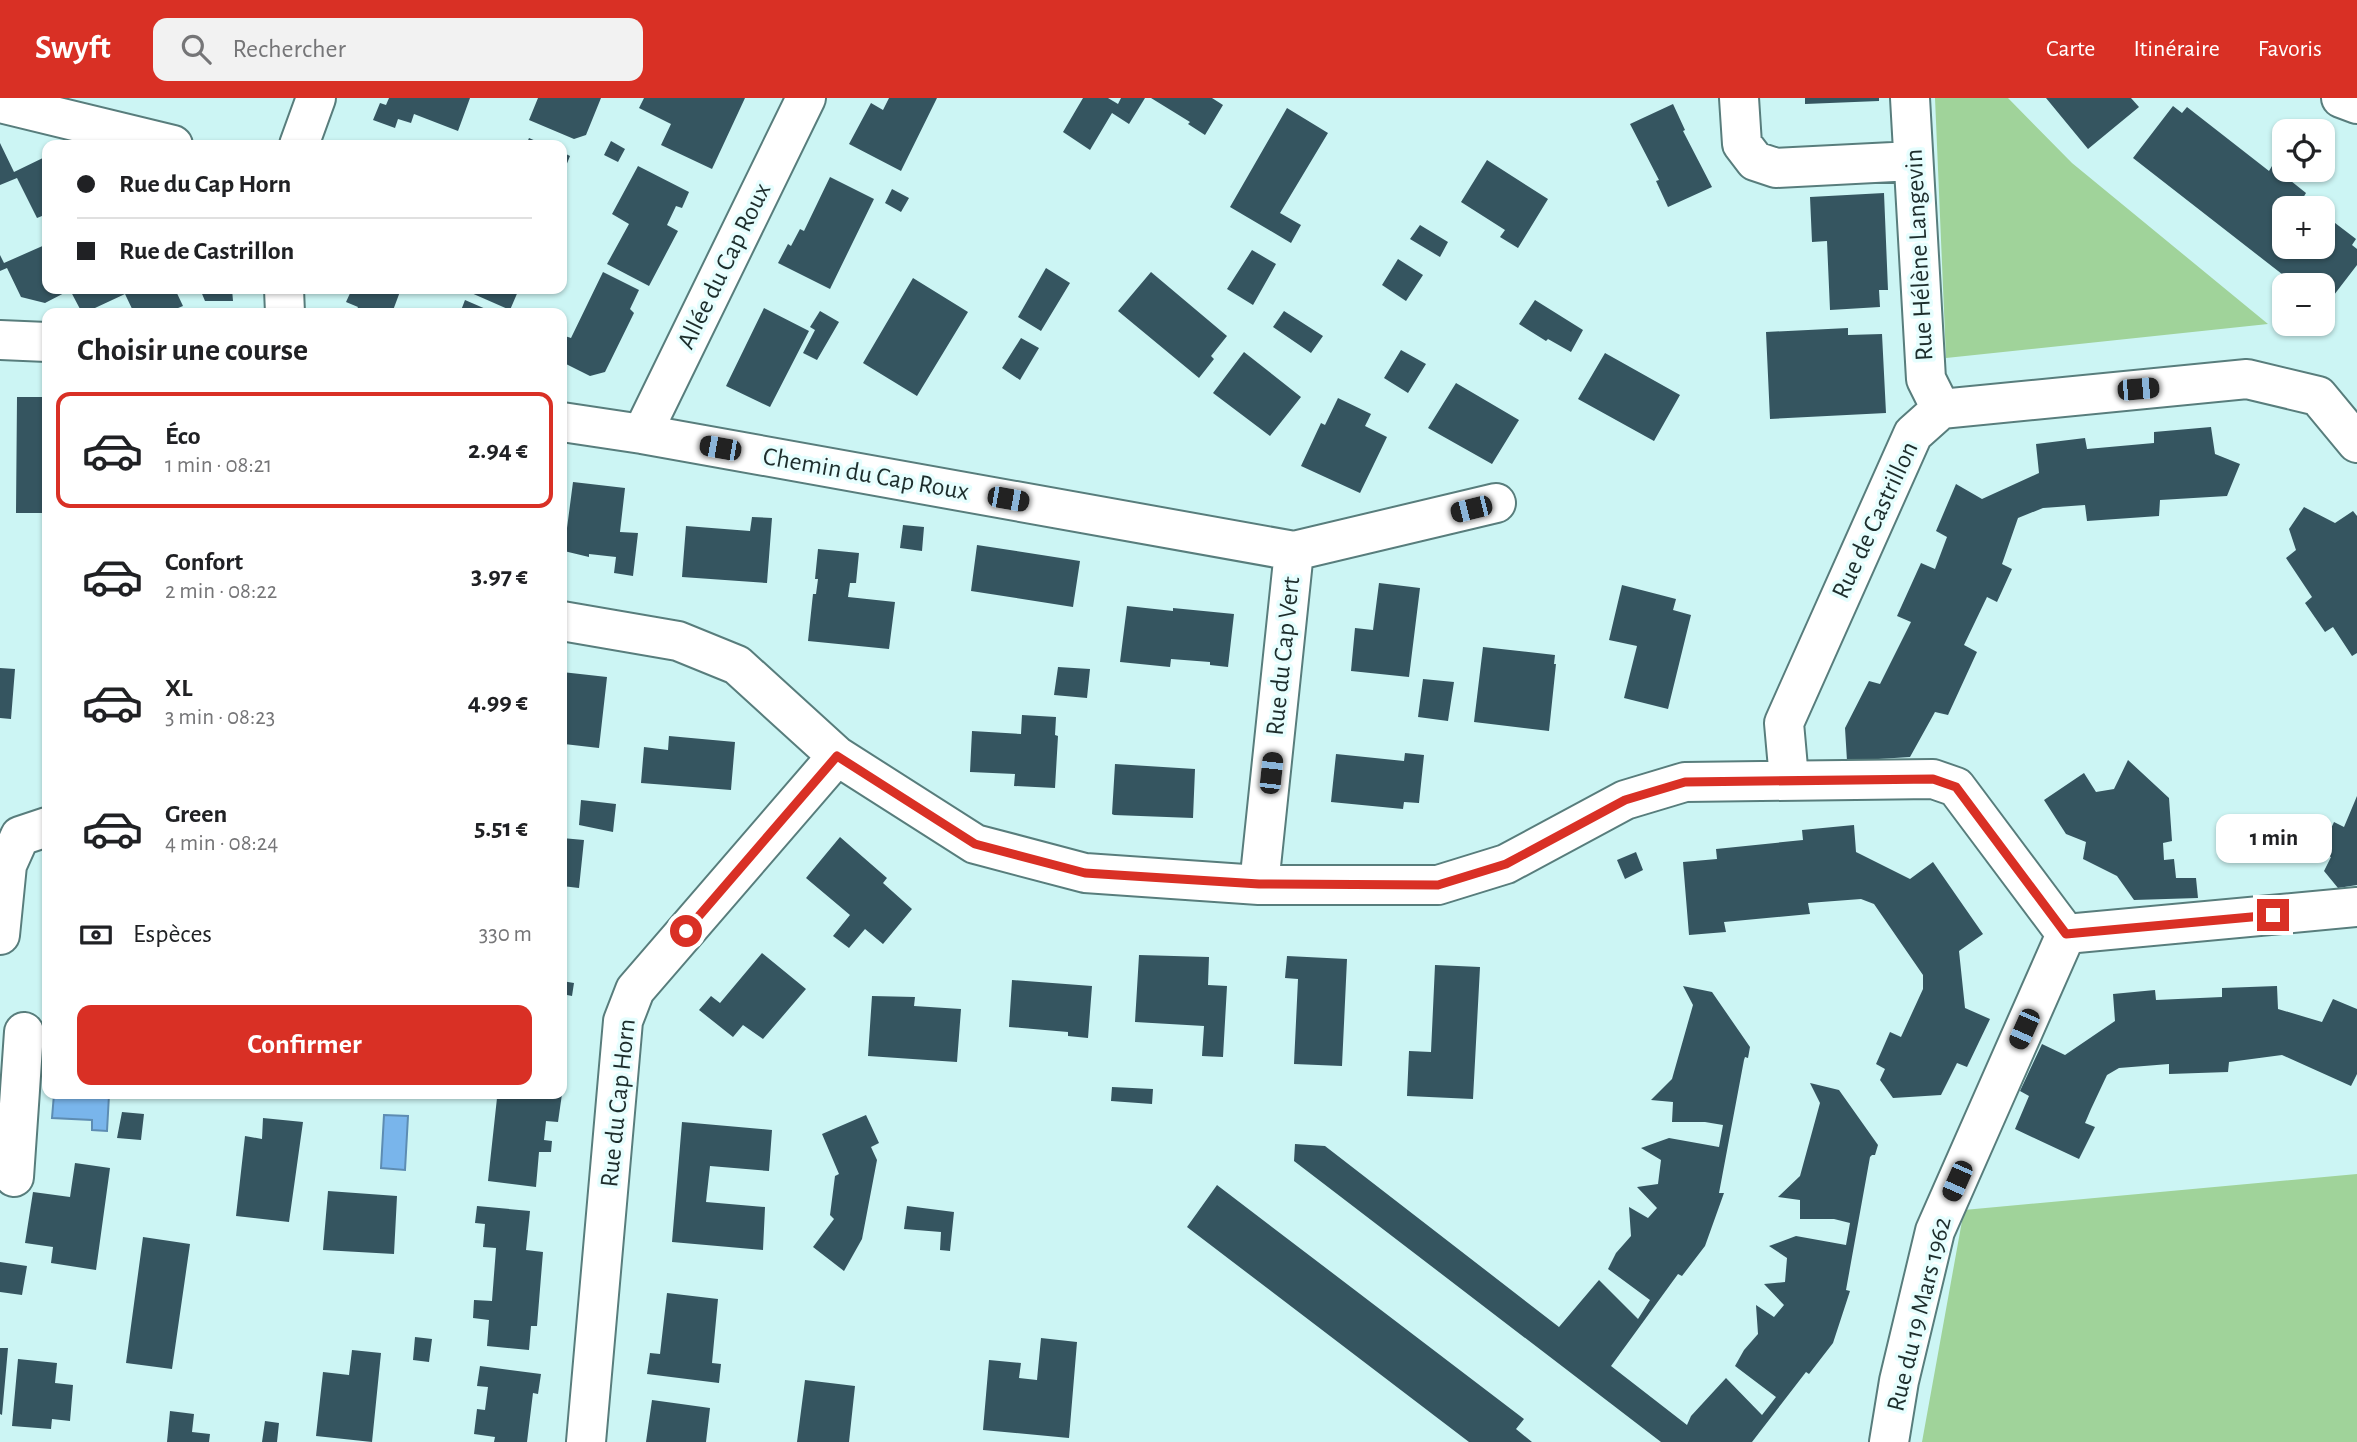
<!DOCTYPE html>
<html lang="fr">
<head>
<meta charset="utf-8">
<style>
  body { margin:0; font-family:"Alegreya Sans",sans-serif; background:#f2f2f2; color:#202124; height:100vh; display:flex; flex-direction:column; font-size:26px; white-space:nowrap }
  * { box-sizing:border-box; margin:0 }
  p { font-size:23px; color:#757577 }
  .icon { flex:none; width:38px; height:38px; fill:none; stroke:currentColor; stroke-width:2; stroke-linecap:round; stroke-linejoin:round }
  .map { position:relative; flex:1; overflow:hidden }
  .drawer { position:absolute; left:42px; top:210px; width:525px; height:791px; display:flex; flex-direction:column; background:#fff; border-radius:14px; box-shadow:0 2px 5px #0004 }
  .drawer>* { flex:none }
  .top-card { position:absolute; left:42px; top:42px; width:525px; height:154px; border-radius:14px; box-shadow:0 2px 5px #0004; display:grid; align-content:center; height:154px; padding:0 35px; background:#fff }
  .controls { position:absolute; left:2272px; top:21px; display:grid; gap:14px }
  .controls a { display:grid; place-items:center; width:63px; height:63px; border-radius:14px; background:#fff; box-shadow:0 2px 5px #0004; font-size:35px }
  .end { position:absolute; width:32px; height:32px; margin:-16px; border:9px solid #d93025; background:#fff; box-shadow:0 0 0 4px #fff }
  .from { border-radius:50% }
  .bubble { position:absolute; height:49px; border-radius:14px; background:#fff; box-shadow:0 2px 5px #0004; font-size:23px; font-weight:700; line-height:49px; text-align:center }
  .car { position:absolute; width:21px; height:42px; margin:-21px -10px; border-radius:9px; box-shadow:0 0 5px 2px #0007; background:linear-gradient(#222 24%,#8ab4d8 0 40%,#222 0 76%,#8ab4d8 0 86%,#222 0) }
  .top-card b { display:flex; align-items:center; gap:24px; height:66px; font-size:26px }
  .top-card b+b { border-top:2px solid #e0e0e0 }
  .top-card i { width:18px; height:18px; background:#202124 }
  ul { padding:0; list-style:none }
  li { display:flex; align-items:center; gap:21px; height:116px; margin:0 14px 10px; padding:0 21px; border:4px solid transparent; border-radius:14px }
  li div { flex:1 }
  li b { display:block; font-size:26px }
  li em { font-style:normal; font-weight:700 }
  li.selected { border-color:#d93025 }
  li>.icon { width:63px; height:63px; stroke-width:1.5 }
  h2 { padding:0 35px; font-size:32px; line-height:84px }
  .pay { display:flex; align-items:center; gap:18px; height:77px; padding:0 35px; font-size:26px }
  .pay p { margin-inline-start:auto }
  .button { display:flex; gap:14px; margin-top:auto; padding:14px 35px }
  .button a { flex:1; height:80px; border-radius:14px; background:#d93025; color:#fff; font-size:28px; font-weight:700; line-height:80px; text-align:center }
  header { display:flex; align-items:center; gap:42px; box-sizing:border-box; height:98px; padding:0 35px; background:#d93025; color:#fff }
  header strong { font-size:33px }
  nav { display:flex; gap:38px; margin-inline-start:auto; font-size:24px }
  .search { width:490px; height:63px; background:#f2f2f2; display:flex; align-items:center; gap:18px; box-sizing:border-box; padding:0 24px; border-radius:14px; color:#757577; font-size:26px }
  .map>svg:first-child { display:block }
  .green { fill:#a0d39a }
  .water { fill:#79b5eb; stroke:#5d8cb2; stroke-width:2 }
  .building { fill:#355560 }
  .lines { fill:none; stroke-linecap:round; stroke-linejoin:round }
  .minor-casing { stroke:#587d7c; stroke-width:42 }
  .minor { stroke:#fff; stroke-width:38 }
  .route { stroke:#d93025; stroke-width:9 }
  .labels { text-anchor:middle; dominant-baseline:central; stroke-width:7; stroke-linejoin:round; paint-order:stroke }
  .street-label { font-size:26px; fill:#1d2d2c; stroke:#e6fefe }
</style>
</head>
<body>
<header>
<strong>Swyft</strong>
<div class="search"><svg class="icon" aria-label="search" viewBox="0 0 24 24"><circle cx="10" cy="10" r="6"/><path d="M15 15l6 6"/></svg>Rechercher</div>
<nav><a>Carte</a><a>Itinéraire</a><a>Favoris</a></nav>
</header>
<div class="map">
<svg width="2357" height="1344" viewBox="0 0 2357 1344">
  <rect width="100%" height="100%" fill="#ccf5f4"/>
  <path class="green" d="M1935,0H2008L2072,65L2268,226L1946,260Z
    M2357,1076V1344H1922L1964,1112Z"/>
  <path class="water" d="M54,996L109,997L107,1033L92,1032V1022L52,1020Z
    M384,1017L408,1018L405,1072L381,1070Z"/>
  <path class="building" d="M389,0H470L458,33L414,16L411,25L398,21L395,30L373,22L380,5L386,7Z
    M538,0H601L586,37L574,41L529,22Z
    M644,0H745L712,71L661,47L671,26L639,10Z
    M889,0H937L901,73L849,46L871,5L883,12Z
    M1083,0H1108L1118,6L1121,0H1145L1129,26L1112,15L1090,52L1063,34Z
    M1151,0H1212L1223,7L1205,37L1188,26L1190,24Z
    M1805,0H1879V3L1805,6Z
    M2046,0H2131L2139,9L2088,51Z
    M1673,6L1685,32L1683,33L1712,89L1668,109L1656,83L1659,82L1630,26Z
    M2173,8L2182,15L2187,9L2269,73L2272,68L2306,95L2303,100L2317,110H2284V149H2322V115L2356,141L2352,147L2357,151V167L2324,210L2322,208V187H2296L2133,60Z
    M1287,10L1328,35L1280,115L1301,127L1291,145L1230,109Z
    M529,40L545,47H526Z
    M611,43L625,51L618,64L604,57Z
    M0,45L14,74L47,58V116L37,120L17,80L0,87Z
    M562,54L570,58L562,78Z
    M1487,62L1548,101L1518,150L1500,139L1505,132L1461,104Z
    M638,68L689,94L682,110L676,108L667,127L678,133L649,188L607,166L629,126L612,116Z
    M830,79L874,101L830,191L778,165L788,146L791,148L800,131L804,133Z
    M892,91L909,100L901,114L885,105Z
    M1884,95L1888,192H1879L1880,209L1830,212L1827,143L1812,144L1810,99Z
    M1420,127L1448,144L1440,159L1410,141Z
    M47,146V191H175L183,208L166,215H134L125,196L95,210L80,211L70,192L45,205L21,199L7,170L0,173V157L4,165Z
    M1252,152L1276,166L1253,207L1227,191Z
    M1398,161L1423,177L1406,203L1382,187Z
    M1046,170L1070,185L1041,233L1018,219Z
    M603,174L639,192L630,211L634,215L605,274L590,278L562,264V237L571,240Z
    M1151,174L1227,238L1211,258L1214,261L1199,280L1118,213Z
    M913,180L968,214L917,298L863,265Z
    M200,191H232L233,203H205Z
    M352,191H401L392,215H355L358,209L346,204Z
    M470,191H519L510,212L469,194Z
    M465,202L495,215H460Z
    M1535,202L1583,232L1571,254L1548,241L1546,243L1519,226Z
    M764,210L809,233L770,309L726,288Z
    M820,213L839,224L817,262L803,255L815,232L810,229Z
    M1284,213L1323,238L1311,255L1273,229Z
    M1848,230V237L1882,236L1886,315L1770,321L1766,234Z
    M1021,240L1039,250L1020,282L1002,270Z
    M1401,252L1426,266L1408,295L1384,280Z
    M1244,254L1301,299L1270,338L1213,295Z
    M1605,255L1680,297L1654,343L1578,301Z
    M1456,285L1519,322L1492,366L1428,330Z
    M17,299H47V439H43V415H16Z
    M1338,300L1371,316L1365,328L1387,339L1360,395L1301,368L1321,325L1325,327Z
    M2211,329L2215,356L2240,366L2227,398L2160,402L2159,418L2087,423L2085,407L2043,410L2018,420L2002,466L2012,471L1997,504L1987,499L1964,547L1977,554L1948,617L1935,614L1910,659L1847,663L1845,630L1869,583L1880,586L1911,524L1897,518L1921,465L1935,471L1947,439L1936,433L1956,386L1982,401L2039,375L2036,346L2085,340L2087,351L2154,345V334Z
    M573,384L625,390L620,434L638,435L633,478L614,475L616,459L589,456V459L564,453Z
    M2304,409L2335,425L2353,413L2357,418V555L2352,558L2333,529L2325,534L2305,505L2312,499L2286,460L2296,452L2289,431Z
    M752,419L772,420L767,485L682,479L686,428L750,433Z
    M903,427L924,429L922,453L900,450Z
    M977,447L1080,463L1073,509L971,493Z
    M818,451L859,455L856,485H850L848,499L895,504L889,551L808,543L813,496H816L818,481H815Z
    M1379,485L1420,490L1409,579L1351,573L1355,530L1373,532Z
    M1622,487L1676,501L1673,512L1691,517L1668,611L1624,600L1637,548L1609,542Z
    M1127,508L1173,513V510L1234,516L1228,569L1210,567V564L1171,561L1170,569L1120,564Z
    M1483,549L1555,557L1554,566H1556L1549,633L1474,624Z
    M1058,569L1090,571L1087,600L1054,597Z
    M0,570L15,571L11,621L0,620Z
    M562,574L607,579L599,650L564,646L566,628L562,627Z
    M1423,581L1454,584L1448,623L1418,619Z
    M1022,617L1056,619L1055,637L1058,638L1055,690L1014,688L1015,676L970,674L972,633L1021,636Z
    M669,638L735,644L731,692L641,685L644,649L668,652Z
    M1405,655L1424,657L1419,705L1404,704L1403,711L1331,704L1336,656L1404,663Z
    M2128,662L2169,700L2172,743L2163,745L2164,762L2174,761L2176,780H2196L2198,800L2134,802L2117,778L2083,761L2086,744L2066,736L2044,702L2084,675L2096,694L2114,691Z
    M1115,666L1195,671L1193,720L1114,717L1112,716Z
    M2357,698V787L2338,790L2324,773L2331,759L2320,754L2334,724L2344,729Z
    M581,702L616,706L613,734L579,727Z
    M1854,727L1856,754L1910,781L1933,764L1983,836L1959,853L1965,910L1990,921L1967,969L1957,965L1941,997L1893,1000L1880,982L1885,971L1876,966L1890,934L1901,939L1923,891V877L1874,806L1861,801L1808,805L1810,816L1724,824L1726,834L1689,837L1683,764L1717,761L1716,751L1803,742L1802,732Z
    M840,739L887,780L883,785L912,811L883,846L865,831L849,850L833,838L850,817L806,780Z
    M562,740L584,742L579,790L562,788Z
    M1636,754L1643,772L1625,781L1617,762Z
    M762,855L806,891L763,941L743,927L733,939L699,912L711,898L720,905Z
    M1139,857L1209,859L1208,887L1227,888L1223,959L1202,958L1204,928L1135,924Z
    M1287,858L1347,861L1342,968L1294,966L1298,881L1285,880Z
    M1435,867L1480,869L1473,1001L1407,998L1409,953L1431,954Z
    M1012,882L1092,888L1088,940L1068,938V934L1009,929Z
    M562,883L574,885L572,898L562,896Z
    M1683,888L1712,894L1750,949L1748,960L1745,959L1744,962L1719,1095H1724L1705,1148L1682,1178L1678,1176L1611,1268L1687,1327L1691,1318L1726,1280L1762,1317L1776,1299L1735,1268L1744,1252L1758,1236L1756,1207L1774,1219L1784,1207L1764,1186L1785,1184L1787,1160L1769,1148L1796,1138L1846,1147L1850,1125L1834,1121H1800V1102L1778,1099L1800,1078L1820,1005L1810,985L1839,992L1878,1047L1875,1057H1872L1870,1059L1846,1192L1850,1193L1833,1245L1809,1276L1806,1274L1752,1344H1661L1294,1063L1295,1046L1325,1048L1559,1229L1599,1182L1638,1221L1650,1202L1608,1171L1616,1155L1631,1138L1629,1109L1648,1120L1657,1110L1637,1089L1658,1086L1661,1062L1641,1050L1669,1040L1719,1049L1723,1027L1705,1024H1672L1673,1004L1651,1002L1672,981L1693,907Z
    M2277,888L2278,911L2322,924L2333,901L2357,911V976L2351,988L2282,957L2229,964L2228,974L2169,976V966L2119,970L2107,977L2091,1011L2085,1025L2095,1029L2079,1061L2015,1031L2029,998L2020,993L2042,946L2065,957L2115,923L2113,896L2155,892L2156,902L2222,899V890Z
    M872,898L915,899L914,908L961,911L957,964L868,958Z
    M1112,989L1153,991L1152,1006L1111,1003Z
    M393,996H412V1001L393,1000Z
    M474,996H562L558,1024L546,1023L544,1042L552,1043L551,1054H539L536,1089L488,1083L497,1000L473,999Z
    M122,1014L144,1016L141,1042L117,1040Z
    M866,1017L879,1045L871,1049L877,1062L862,1141L844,1173L813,1149L834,1121L830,1117L835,1078L839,1076L822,1036Z
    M263,1020L303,1024L289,1124L236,1118L245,1038L262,1041Z
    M682,1024L772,1032L769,1073L710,1068L706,1104L765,1109L763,1152L672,1144Z
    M75,1065L110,1070L96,1172L51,1165L53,1149L25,1145L33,1094L70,1099Z
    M1217,1087L1524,1321L1516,1331L1532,1344H1469L1187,1129Z
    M328,1093L397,1098L394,1156L323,1152Z
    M477,1108L530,1113L526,1152L543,1154L537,1228H531L529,1252L487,1248L489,1222L473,1220L474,1202L492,1203L496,1150L483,1149L485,1126L475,1125Z
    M907,1108L954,1114L950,1153L940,1152L941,1134L904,1131Z
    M143,1139L190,1146L172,1271L126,1265Z
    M0,1164L27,1168L22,1197L0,1194Z
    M667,1195L718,1201L712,1265L721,1266L719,1285L647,1276L650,1255L660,1256Z
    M415,1239L432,1241L429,1264L413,1262Z
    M1041,1240L1077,1244L1069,1340L983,1332L989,1262L1021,1265L1019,1280L1037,1282Z
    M0,1250H8L2,1317L0,1316Z
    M352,1252L381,1255L372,1344L316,1338L323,1274L349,1277Z
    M18,1261L57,1265L55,1285L73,1287L70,1323L52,1321L51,1331L12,1328Z
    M480,1268L541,1276L538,1296L533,1295L527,1344H494L495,1339L474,1336L477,1311L485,1312L488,1289L477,1288Z
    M805,1282L855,1288L849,1344H797Z
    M652,1302L710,1310L706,1344H646Z
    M170,1313L194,1316L192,1334L210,1336L209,1344H167Z
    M265,1323L279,1325L277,1344H262Z"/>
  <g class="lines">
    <defs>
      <path id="minor" d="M1739,0L1742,46L1755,63L1776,70L1913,63
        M1910,0L1926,281L1941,311
        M2341,0L2357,6
        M0,5L173,47
        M299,47L316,0
        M284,191L285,215
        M0,242L47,244
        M562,324L642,336L1294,453
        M642,336L806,0
        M562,523L678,543L737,567L837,658L975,746L1085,775L1259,787H1438L1506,766L1625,702L1685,684L1933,681L1956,689L2066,836L1935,1133L1899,1283L1889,1344
        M1789,681L1784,625L1913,336L1941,311L2247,281L2318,298L2357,345
        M1259,787L1294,453L1496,405
        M2066,836L2357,809
        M0,837L7,767L20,738L47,729
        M14,1079L24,934
        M586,1344L623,923L635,892L837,658"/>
    </defs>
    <use href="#minor" class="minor-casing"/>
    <use href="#minor" class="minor"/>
  </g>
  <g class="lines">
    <path class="route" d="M686,833L837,658L975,746L1085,775L1259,786L1438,787L1506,766L1625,702L1685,684L1933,681L1956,689L2066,836L2273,817"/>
  </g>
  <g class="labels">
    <g class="street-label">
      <text transform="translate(1919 157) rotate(-93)">Rue Hélène Langevin</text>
      <text transform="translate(724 168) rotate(-64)">Allée du Cap Roux</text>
      <text transform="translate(866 376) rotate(10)">Chemin du Cap Roux</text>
      <text transform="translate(1875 422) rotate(-65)">Rue de Castrillon</text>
      <text transform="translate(1283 558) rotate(-84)">Rue du Cap Vert</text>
      <text transform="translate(618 1005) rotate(-84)">Rue du Cap Horn</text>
      <text transform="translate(1919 1216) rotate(-76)">Rue du 19 Mars 1962</text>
    </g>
  </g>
</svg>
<div class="controls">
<a><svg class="icon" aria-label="locate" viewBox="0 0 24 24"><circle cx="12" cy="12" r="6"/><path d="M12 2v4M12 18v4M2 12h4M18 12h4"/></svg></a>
<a>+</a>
<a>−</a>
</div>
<i class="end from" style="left:686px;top:833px"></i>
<i class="end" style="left:2273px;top:817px"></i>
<div class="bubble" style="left:2216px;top:716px;width:116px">1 min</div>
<i class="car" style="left:2138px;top:291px;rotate:85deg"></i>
<i class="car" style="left:720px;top:350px;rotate:280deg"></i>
<i class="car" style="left:1008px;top:401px;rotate:100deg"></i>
<i class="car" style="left:1471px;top:411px;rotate:256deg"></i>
<i class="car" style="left:1271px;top:675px;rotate:6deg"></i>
<i class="car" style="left:2024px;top:931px;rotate:204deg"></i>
<i class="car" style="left:1957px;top:1083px;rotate:204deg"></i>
<div class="top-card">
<b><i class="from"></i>Rue du Cap Horn</b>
<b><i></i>Rue de Castrillon</b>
</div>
<section class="drawer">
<h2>Choisir une course</h2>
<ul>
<li class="selected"><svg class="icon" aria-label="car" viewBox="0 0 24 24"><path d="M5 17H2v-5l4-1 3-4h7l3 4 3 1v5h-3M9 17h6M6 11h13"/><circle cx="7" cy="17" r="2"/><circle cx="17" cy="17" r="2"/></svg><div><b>Éco</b><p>1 min · 08:21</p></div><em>2.94 €</em></li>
<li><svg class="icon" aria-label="car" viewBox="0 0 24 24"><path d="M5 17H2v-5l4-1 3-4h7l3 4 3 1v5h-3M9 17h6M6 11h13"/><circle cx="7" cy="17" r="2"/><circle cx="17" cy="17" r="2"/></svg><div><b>Confort</b><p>2 min · 08:22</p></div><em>3.97 €</em></li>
<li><svg class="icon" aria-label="car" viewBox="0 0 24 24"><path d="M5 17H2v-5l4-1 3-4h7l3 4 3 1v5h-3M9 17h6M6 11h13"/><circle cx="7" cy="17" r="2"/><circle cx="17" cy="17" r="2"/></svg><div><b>XL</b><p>3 min · 08:23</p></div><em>4.99 €</em></li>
<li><svg class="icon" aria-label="car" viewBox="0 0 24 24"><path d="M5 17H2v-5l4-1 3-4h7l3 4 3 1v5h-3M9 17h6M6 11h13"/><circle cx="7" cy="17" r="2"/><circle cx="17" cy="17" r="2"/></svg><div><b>Green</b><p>4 min · 08:24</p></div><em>5.51 €</em></li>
</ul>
<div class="pay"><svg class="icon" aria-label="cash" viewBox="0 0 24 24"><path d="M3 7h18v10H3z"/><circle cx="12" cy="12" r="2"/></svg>Espèces<p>330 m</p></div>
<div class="button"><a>Confirmer</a></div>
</section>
</div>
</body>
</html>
